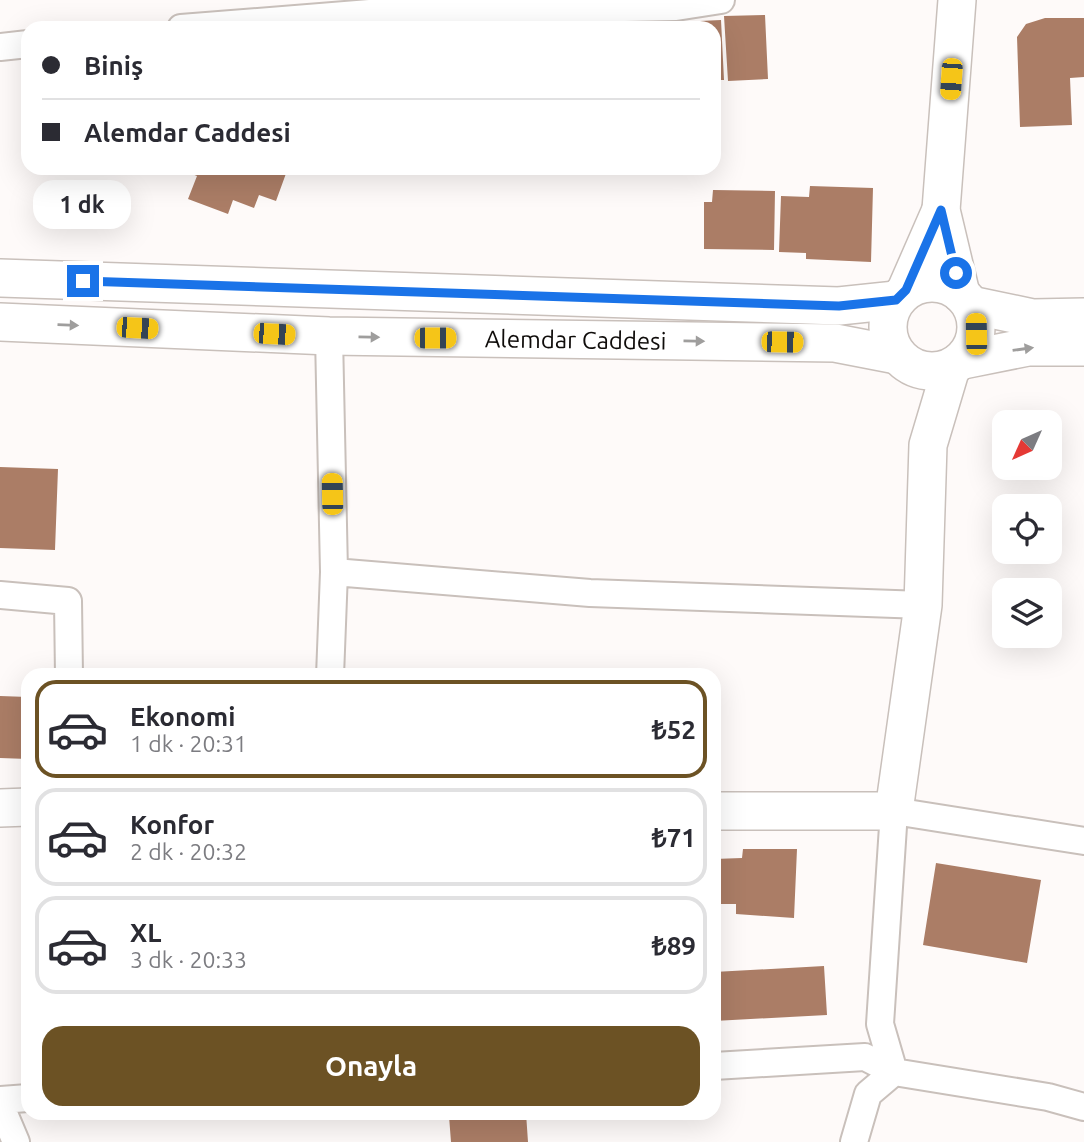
<!DOCTYPE html>
<html lang="tr">
<head>
<meta charset="utf-8">
<style>
  body { margin:0; font-family:Ubuntu,sans-serif; background:#f2f2f3; color:#2b2b33; height:100vh; display:flex; flex-direction:column; font-size:26px; white-space:nowrap }
  * { box-sizing:border-box; margin:0 }
  p { font-size:23px; color:#7c7c81 }
  .icon { flex:none; width:38px; height:38px; fill:none; stroke:currentColor; stroke-width:2; stroke-linecap:round; stroke-linejoin:round }
  .map { position:relative; flex:1; overflow:hidden }
  .sheet { position:absolute; left:21px; top:668px; width:700px; height:452px; display:flex; flex-direction:column; background:#fff; border-radius:21px; box-shadow:0 7px 28px #0002 }
  .sheet>* { flex:none }
  .top-card { position:absolute; left:21px; top:21px; width:700px; height:154px; border-radius:21px; box-shadow:0 7px 28px #0002; display:grid; align-content:center; height:154px; padding:0 21px; background:#fff }
  .needle { width:46px; rotate:225deg }
  .buttons { position:absolute; left:992px; top:410px; display:grid; gap:14px }
  .buttons a { display:grid; place-items:center; width:70px; height:70px; border-radius:14px; background:#fff; box-shadow:0 7px 28px #0002; font-size:35px }
  .end { position:absolute; width:32px; height:32px; margin:-16px; border:9px solid #1a73e8; background:#fff; box-shadow:0 0 0 4px #fff }
  .from { border-radius:50% }
  .bubble { position:absolute; height:49px; border-radius:21px; background:#fff; box-shadow:0 7px 28px #0002; font-size:23px; font-weight:600; line-height:49px; text-align:center }
  .car { position:absolute; width:21px; height:42px; margin:-21px -10px; border-radius:9px; box-shadow:0 0 5px 2px #0007; background:linear-gradient(#f5c518 24%,#345 0 40%,#f5c518 0 76%,#345 0 86%,#f5c518 0) }
  .top-card b { display:flex; align-items:center; gap:24px; height:66px; font-size:26px }
  .top-card b+b { border-top:2px solid #e1e1e2 }
  .top-card i { width:18px; height:18px; background:#2b2b33 }
  ul { padding:12px 0 0; list-style:none }
  li { display:flex; align-items:center; gap:21px; height:98px; margin:0 14px 10px; padding:0 7px; border:4px solid #e1e1e2; border-radius:21px }
  li div { flex:1 }
  li b { display:block; font-size:26px }
  li em { font-style:normal; font-weight:600 }
  li.selected { border-color:#6c5224 }
  li>.icon { width:63px; height:63px; stroke-width:1.5 }
  .action { display:flex; gap:14px; margin-top:auto; padding:14px 21px }
  .action a { flex:1; height:80px; border-radius:21px; background:#6c5224; color:#fff; font-size:28px; font-weight:600; line-height:80px; text-align:center }
  .map>svg:first-child { display:block }
  .building { fill:#ab7d66 }
  .lines { fill:none; stroke-linecap:round; stroke-linejoin:round }
  .street-casing { stroke:#c9c0bb; stroke-width:30 }
  .secondary-casing { stroke:#c9c0bb; stroke-width:40 }
  .street { stroke:#fff; stroke-width:26 }
  .secondary { stroke:#fff; stroke-width:37 }
  .oneway { fill:#9f9e9d }
  .route { stroke:#1a73e8; stroke-width:9 }
  .labels { text-anchor:middle; dominant-baseline:central; stroke-width:7; stroke-linejoin:round; paint-order:stroke }
  .street-label { font-size:24px; fill:#0f0c0a; stroke:#fff }
</style>
</head>
<body>
<div class="map">
<svg width="1084" height="1142" viewBox="0 0 1084 1142">
  <rect width="100%" height="100%" fill="#fefaf9"/>
  <path class="building" d="M765,15L768,79L728,81L724,16Z
    M1045,18H1084V77L1070,78L1072,125L1020,127L1017,37L1026,24Z
    M721,20L724,80H714V28H679V22Z
    M177,168H288L276,201L259,195L254,208L233,200L228,214L188,199L197,176Z
    M810,186L873,188L871,262L806,259V253L779,252L781,196L809,197Z
    M713,190L775,191L774,250L704,249V202H712Z
    M0,467L58,469L55,550L0,548Z
    M0,696L28,697V759L0,758Z
    M743,849H797L794,918L736,914V904H714V859L742,858Z
    M936,863L1041,880L1027,963L923,945Z
    M824,966L827,1015L714,1021V972Z
    M497,1113H526L528,1142H451L449,1116Z"/>
  <g class="lines">
    <defs>
      <path id="street" d="M181,28L370,13L676,7L721,0
        M0,47L28,44
        M329,336L334,572L330,676
        M334,572L590,593L923,605
        M0,595L68,601L69,676
        M714,1066L865,1057L894,1072L880,1024L894,811L1084,841
        M0,1100L28,1098
        M0,1104L16,1142
        M854,1142L868,1094L894,1072L1048,1097L1084,1107"/>
      <g id="secondary">
        <path d="M957,0L941,210L961,294"/>
        <path d="M0,278L839,306L896,300"/>
        <circle cx="932" cy="327" r="44"/>
        <path d="M906,290L941,210"/>
        <path d="M971,305L1033,318L1084,317"/>
        <path id="s1" d="M0,322L329,336L835,343L897,355"/>
        <path d="M963,360L1028,347H1084"/>
        <path d="M0,808L28,807"/>
        <path d="M714,811H894L923,605L928,445L951,368"/>
      </g>
    </defs>
    <use href="#street" class="street-casing"/>
    <use href="#secondary" class="secondary-casing"/>
    <use href="#street" class="street"/>
    <use href="#secondary" class="secondary"/>
  </g>
  <defs><path id="oneway-solid" d="M-6-.8H1V-3.2L6.5 0L1 3.2V.8H-6Z" transform="scale(1.75)"/></defs>
  <g class="oneway">
    <use href="#oneway-solid" transform="translate(68 325) rotate(2)"/>
    <use href="#oneway-solid" transform="translate(369 337) rotate(1)"/>
    <use href="#oneway-solid" transform="translate(694 341) rotate(1)"/>
    <use href="#oneway-solid" transform="translate(1023 349) rotate(-8)"/>
  </g>
  <g class="lines">
    <path class="route" d="M83,281L839,306L896,300L906,290L941,210L956,273"/>
  </g>
  <g class="labels">
    <g class="street-label">
      <text stroke="none"><textPath href="#s1" startOffset="576">Alemdar Caddesi</textPath></text>
    </g>
  </g>
</svg>
<div class="buttons">
<a><svg class="needle" viewBox="-14 -14 28 28"><path d="M0-13l5 13h-10z" fill="#e53935"/><path d="M0 13l5-13h-10z" fill="#7c7c81"/></svg></a>
<a><svg class="icon" aria-label="locate" viewBox="0 0 24 24"><circle cx="12" cy="12" r="6"/><path d="M12 2v4M12 18v4M2 12h4M18 12h4"/></svg></a>
<a><svg class="icon" aria-label="layers" viewBox="0 0 24 24"><path d="M12 4l9 5-9 5-9-5zM3 14l9 5 9-5"/></svg></a>
</div>
<i class="end from" style="left:956px;top:273px"></i>
<i class="end" style="left:83px;top:281px"></i>
<div class="bubble" style="left:33px;top:180px;width:98px">1 dk</div>
<i class="car" style="left:951px;top:79px;rotate:184deg"></i>
<i class="car" style="left:137px;top:328px;rotate:93deg"></i>
<i class="car" style="left:274px;top:334px;rotate:93deg"></i>
<i class="car" style="left:976px;top:334px;rotate:359deg"></i>
<i class="car" style="left:435px;top:338px;rotate:90deg"></i>
<i class="car" style="left:782px;top:342px;rotate:91deg"></i>
<i class="car" style="left:332px;top:494px;rotate:359deg"></i>
<div class="top-card">
<b><i class="from"></i>Biniş</b>
<b><i></i>Alemdar Caddesi</b>
</div>
<section class="sheet">
<ul>
<li class="selected"><svg class="icon" aria-label="car" viewBox="0 0 24 24"><path d="M5 17H2v-5l4-1 3-4h7l3 4 3 1v5h-3M9 17h6M6 11h13"/><circle cx="7" cy="17" r="2"/><circle cx="17" cy="17" r="2"/></svg><div><b>Ekonomi</b><p>1 dk · 20:31</p></div><em>₺52</em></li>
<li><svg class="icon" aria-label="car" viewBox="0 0 24 24"><path d="M5 17H2v-5l4-1 3-4h7l3 4 3 1v5h-3M9 17h6M6 11h13"/><circle cx="7" cy="17" r="2"/><circle cx="17" cy="17" r="2"/></svg><div><b>Konfor</b><p>2 dk · 20:32</p></div><em>₺71</em></li>
<li><svg class="icon" aria-label="car" viewBox="0 0 24 24"><path d="M5 17H2v-5l4-1 3-4h7l3 4 3 1v5h-3M9 17h6M6 11h13"/><circle cx="7" cy="17" r="2"/><circle cx="17" cy="17" r="2"/></svg><div><b>XL</b><p>3 dk · 20:33</p></div><em>₺89</em></li>
</ul>
<div class="action"><a>Onayla</a></div>
</section>
</div>
</body>
</html>
